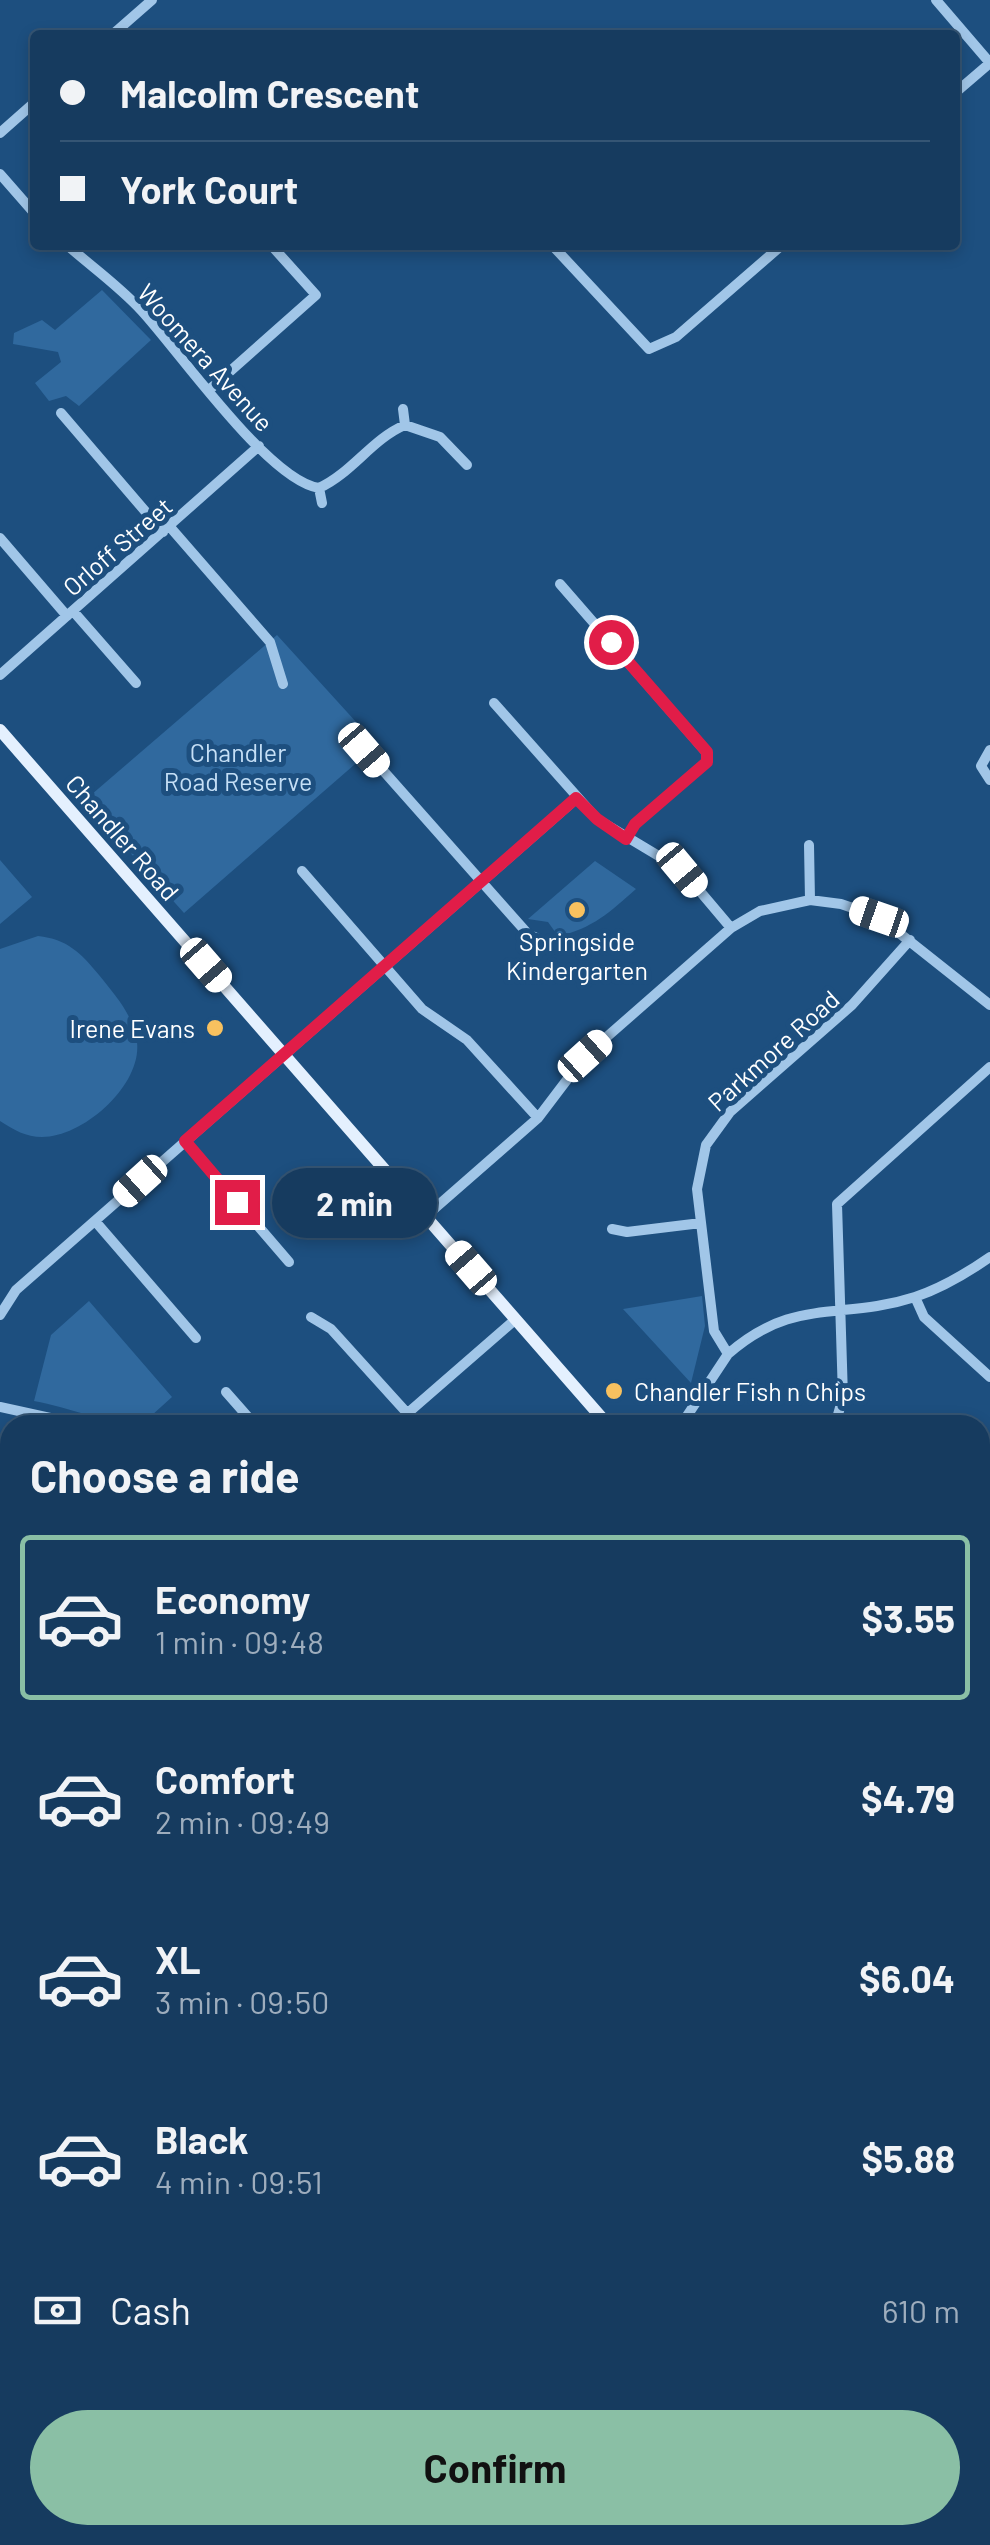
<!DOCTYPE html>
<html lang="en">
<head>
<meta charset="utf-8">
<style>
  body { margin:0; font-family:Barlow,sans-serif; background:#234668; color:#f1f3f6; height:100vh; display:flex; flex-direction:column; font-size:38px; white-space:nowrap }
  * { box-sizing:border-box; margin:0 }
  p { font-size:32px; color:#9eadbd }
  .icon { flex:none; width:55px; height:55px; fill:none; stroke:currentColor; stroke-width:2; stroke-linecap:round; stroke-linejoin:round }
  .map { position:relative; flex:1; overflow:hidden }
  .details { position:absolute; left:0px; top:1415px; width:990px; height:1130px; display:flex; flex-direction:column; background:#163b5f; border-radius:30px 30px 0 0; box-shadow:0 5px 15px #0003,0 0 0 2px #355574 }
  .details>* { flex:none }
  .top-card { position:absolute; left:30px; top:30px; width:930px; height:220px; border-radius:10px; box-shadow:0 5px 15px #0003,0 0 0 2px #355574; display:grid; align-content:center; height:220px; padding:0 30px; background:#163b5f }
  .end { position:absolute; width:45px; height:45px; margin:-22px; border:12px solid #e11d48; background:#fff; box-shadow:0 0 0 5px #fff }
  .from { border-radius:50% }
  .bubble { position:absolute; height:70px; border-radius:35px; background:#163b5f; box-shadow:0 5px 15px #0003,0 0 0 2px #355574; font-size:32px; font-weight:700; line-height:70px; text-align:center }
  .car { position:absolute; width:30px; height:60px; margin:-30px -15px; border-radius:12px; box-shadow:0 0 8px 2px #0007; background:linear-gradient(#fff 24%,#345 0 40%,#fff 0 76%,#345 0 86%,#fff 0) }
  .top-card b { display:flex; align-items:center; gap:35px; height:95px; font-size:38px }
  .top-card b+b { border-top:2px solid #355574 }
  .top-card i { width:25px; height:25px; background:#f1f3f6 }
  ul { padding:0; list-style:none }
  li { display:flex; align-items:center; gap:30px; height:165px; margin:0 20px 15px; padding:0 10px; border:5px solid transparent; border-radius:10px }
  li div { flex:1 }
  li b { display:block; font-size:38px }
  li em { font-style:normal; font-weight:700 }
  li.current { border-color:#8abfa5 }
  li>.icon { width:90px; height:90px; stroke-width:1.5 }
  h2 { padding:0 30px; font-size:45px; line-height:120px }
  .pay { display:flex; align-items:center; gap:25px; height:110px; padding:0 30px; font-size:38px }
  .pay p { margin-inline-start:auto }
  .cta { display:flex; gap:20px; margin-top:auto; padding:20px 30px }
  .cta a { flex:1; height:115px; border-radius:60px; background:#8abfa5; color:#111; font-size:40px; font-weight:700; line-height:115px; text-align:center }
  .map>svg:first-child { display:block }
  .green { fill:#30699e }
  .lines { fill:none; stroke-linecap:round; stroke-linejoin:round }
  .minor { stroke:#a1c6e8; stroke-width:10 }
  .major { stroke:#e4f0fe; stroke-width:12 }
  .route { stroke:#e11d48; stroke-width:12 }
  .poi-dot { fill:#f8c15f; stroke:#1d4f7f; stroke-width:4 }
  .labels { text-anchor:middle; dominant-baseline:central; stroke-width:10; stroke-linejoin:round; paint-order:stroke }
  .street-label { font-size:25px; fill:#fff; stroke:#1d4f7f }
  .park-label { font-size:25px; fill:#c5dff6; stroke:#1d4f7f }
  .poi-label { font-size:25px; fill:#fff; stroke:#1d4f7f }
</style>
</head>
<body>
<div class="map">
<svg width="990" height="2545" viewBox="0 0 990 2545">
  <rect width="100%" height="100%" fill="#1d4f7f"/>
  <path class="green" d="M102,290L151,340L79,406L66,396L49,401L35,383L61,362L58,352L13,344L14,333L42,320L55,330Z
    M277,635L377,745L184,913L84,801Z
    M0,860L32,897L0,924Z
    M595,861L636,889C610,912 592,929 558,936L548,922L528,919Z
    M38,936C67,939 81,953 99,975C115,995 134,1016 137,1042C142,1085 84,1137 42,1137C26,1137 14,1130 0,1121V949Z
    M702,1296L705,1326L691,1383L623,1309Z
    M89,1301L172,1397L141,1425C111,1425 68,1407 34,1401L51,1335Z
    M0,2254L10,2266V2460L0,2464V2290L5,2285L0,2279Z"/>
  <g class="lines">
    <path class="minor" d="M936,0L990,63
      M112,35L152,0
      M955,93L990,63
      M0,133L35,102
      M0,174L35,214
      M67,245C92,267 119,286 142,311C179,351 269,481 319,488C352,473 372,439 405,425L440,437L467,465
      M552,245L649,349L676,337L782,245
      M209,390L316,295L271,245
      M403,409L405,425
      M61,413L163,532
      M319,488L322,503
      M170,527L270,642L283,684
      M0,538L67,616
      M560,584L707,753V762L635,824L626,839
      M73,611L136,683
      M0,675L259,446
      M494,703L597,819L682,870L731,928
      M364,749L528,934L541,940
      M990,750L981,766L990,780
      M809,845L810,900
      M302,871L422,1009L467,1040L538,1118
      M185,1141L289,1262
      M426,1216L538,1118L585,1056L731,928L760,911L810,900L841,904L879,917L990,1005
      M95,1221L196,1338
      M612,1229L627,1232L701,1223
      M915,1297L924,1317L990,1377
      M0,1315L16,1290L577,798
      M311,1317L331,1329L407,1413
      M728,1354C794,1296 841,1321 915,1297C942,1288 967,1273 990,1257
      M226,1392L255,1425
      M0,1407L82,1425
      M394,1425L516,1319
      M681,1425L728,1354L714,1331L697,1189L706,1145L730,1112L852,1005L910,940
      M835,1425L843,1397L837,1204L990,1067
      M0,1455L10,1429
      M980,1460L990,1450
      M0,1643L10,1634
      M980,1647L990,1658
      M0,1762L10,1773
      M0,1931L10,1923
      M980,2030L990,2022
      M0,2080L10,2072
      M0,2153L10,2164
      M980,2195L990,2187
      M980,2290L990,2281
      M980,2438L990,2430
      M957,2535L965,2545
      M687,2545L698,2535"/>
    <path class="major" d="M0,730L608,1425
      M980,1849L990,1860
      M980,2222L990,2213
      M980,2260L990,2251
      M0,2479L10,2474
      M467,2544L484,2536
      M602,2545L614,2535
      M648,2545L659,2535"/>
  </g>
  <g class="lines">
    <path class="route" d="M237,1202L185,1141L576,798L597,819L626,839L635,824L707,762V752L611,642"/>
  </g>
  <g class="poi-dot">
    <circle cx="577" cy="910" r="10"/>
    <circle cx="215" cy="1028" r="10"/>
    <circle cx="614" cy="1391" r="10"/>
  </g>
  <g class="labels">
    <g class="street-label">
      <text transform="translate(206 357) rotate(48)">Woomera Avenue</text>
      <text transform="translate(117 546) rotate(-41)">Orloff Street</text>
      <text transform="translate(123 837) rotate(49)">Chandler Road</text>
      <text transform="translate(773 1050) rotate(-42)">Parkmore Road</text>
    </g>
    <g class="park-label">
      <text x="238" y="752">Chandler<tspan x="238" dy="29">Road Reserve</tspan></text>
    </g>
    <g class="poi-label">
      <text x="577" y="941">Springside<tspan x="577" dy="29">Kindergarten</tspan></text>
      <text x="195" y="1028" text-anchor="end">Irene Evans</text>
      <text x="634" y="1391" text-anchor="start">Chandler Fish n Chips</text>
    </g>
  </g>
</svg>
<i class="end from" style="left:611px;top:642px"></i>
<i class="end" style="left:237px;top:1202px"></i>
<div class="bubble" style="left:272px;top:1168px;width:165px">2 min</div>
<i class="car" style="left:364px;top:750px;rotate:139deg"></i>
<i class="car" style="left:682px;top:870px;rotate:140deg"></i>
<i class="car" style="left:879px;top:917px;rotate:289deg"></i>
<i class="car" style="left:206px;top:965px;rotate:139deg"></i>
<i class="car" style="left:585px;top:1056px;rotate:48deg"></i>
<i class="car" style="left:140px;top:1181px;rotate:228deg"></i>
<i class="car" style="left:471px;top:1268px;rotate:319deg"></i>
<div class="top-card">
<b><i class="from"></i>Malcolm Crescent</b>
<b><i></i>York Court</b>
</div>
<section class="details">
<h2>Choose a ride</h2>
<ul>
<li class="current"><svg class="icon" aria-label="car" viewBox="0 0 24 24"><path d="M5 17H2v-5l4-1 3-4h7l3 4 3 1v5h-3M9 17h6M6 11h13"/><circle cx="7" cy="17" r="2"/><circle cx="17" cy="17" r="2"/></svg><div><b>Economy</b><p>1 min · 09:48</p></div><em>$3.55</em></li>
<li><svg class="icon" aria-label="car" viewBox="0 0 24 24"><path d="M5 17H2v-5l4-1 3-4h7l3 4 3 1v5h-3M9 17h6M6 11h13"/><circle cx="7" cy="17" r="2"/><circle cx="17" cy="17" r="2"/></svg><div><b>Comfort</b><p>2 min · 09:49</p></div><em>$4.79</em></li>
<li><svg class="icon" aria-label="car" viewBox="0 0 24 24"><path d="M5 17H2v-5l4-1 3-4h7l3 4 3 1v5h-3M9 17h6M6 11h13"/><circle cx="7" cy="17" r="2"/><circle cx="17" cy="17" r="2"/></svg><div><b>XL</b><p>3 min · 09:50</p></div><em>$6.04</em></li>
<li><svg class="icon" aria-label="car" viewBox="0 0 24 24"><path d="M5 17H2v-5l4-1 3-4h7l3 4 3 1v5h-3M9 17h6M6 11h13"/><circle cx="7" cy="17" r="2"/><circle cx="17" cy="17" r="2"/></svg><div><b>Black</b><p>4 min · 09:51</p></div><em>$5.88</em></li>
</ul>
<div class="pay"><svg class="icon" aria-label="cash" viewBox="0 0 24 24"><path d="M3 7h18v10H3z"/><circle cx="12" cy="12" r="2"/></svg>Cash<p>610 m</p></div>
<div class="cta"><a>Confirm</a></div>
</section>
</div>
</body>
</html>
